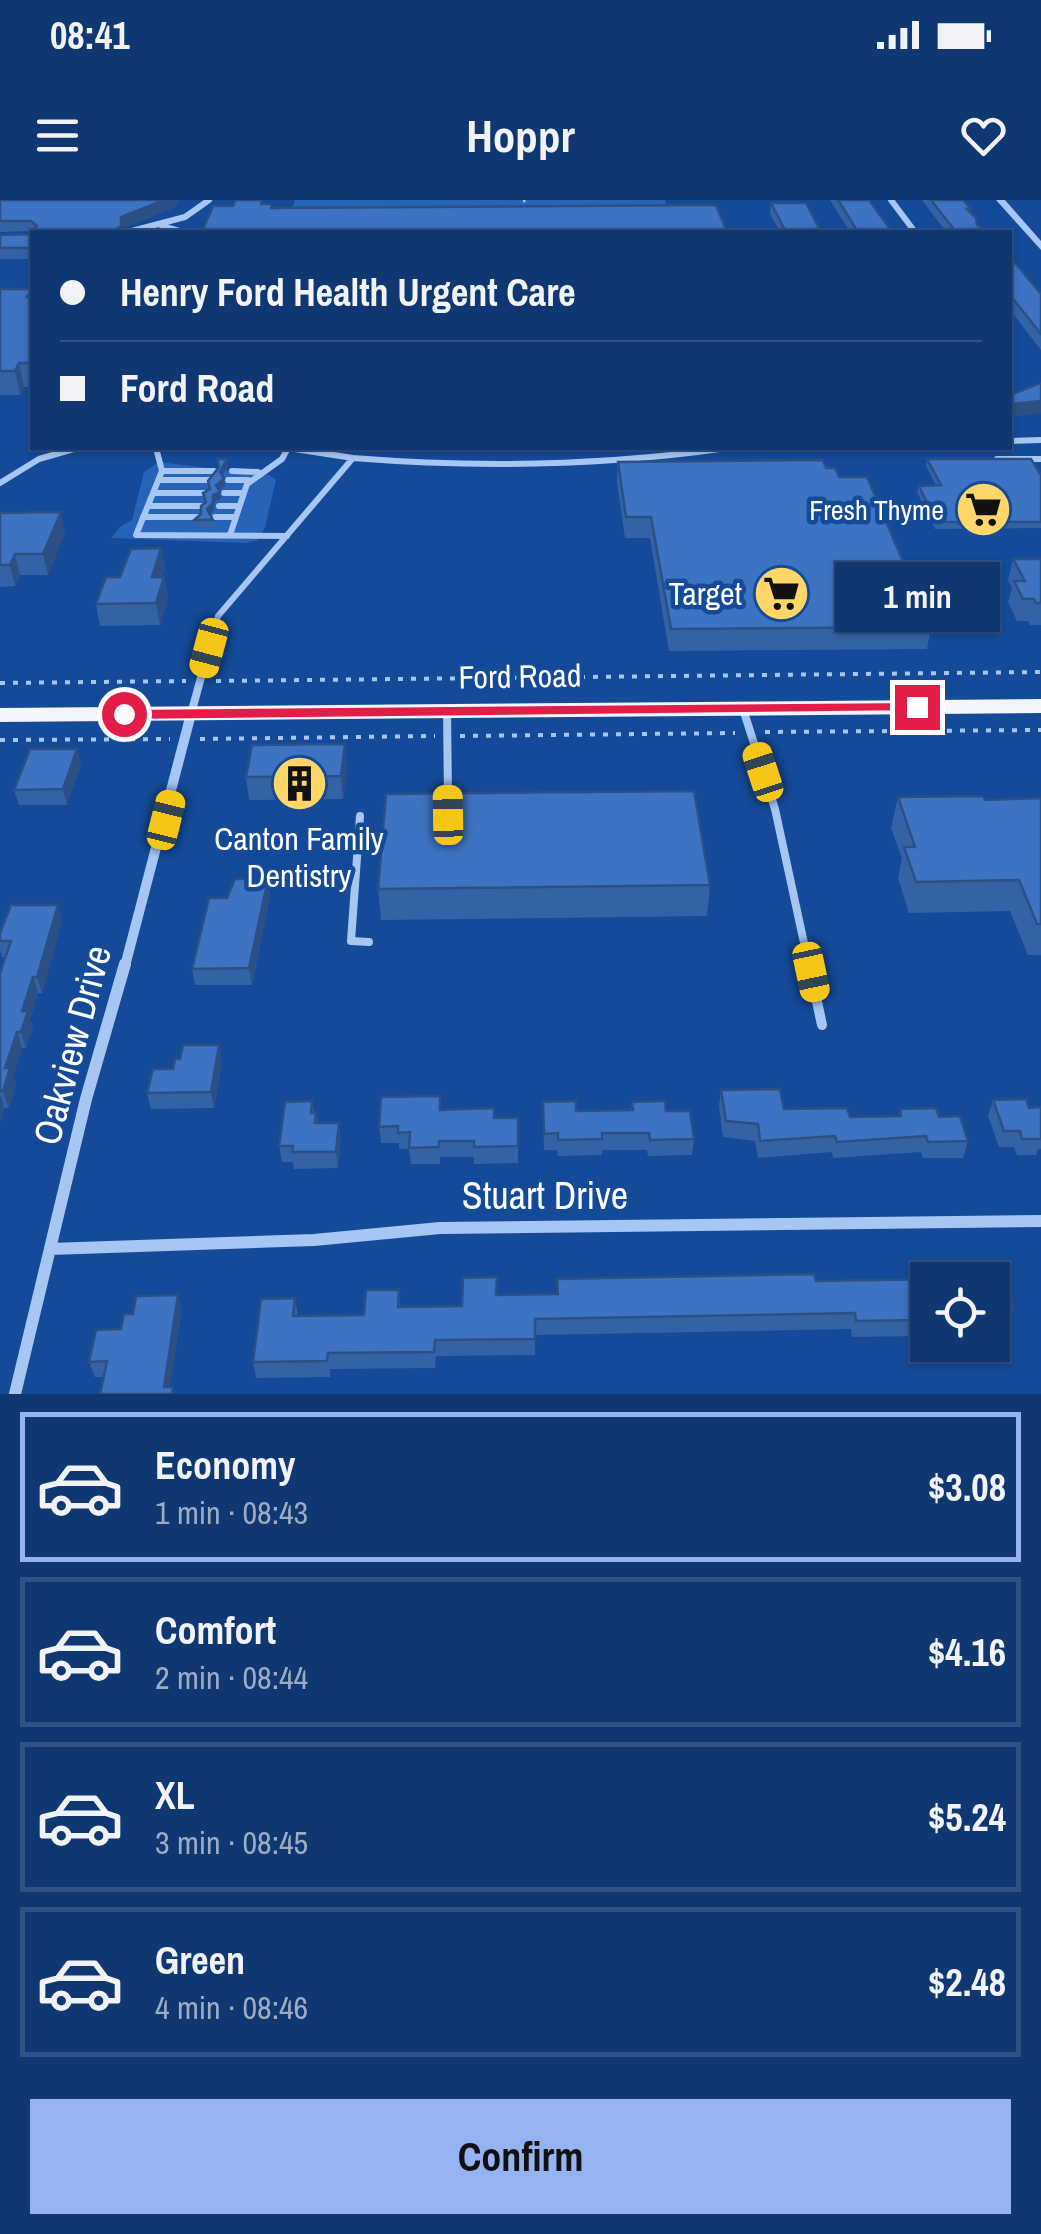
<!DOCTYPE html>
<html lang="en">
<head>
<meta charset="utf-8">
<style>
  body { margin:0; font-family:"Archivo Narrow",sans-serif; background:#183f77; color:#f1f3f6; height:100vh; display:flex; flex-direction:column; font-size:38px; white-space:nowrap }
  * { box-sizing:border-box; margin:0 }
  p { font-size:32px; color:#9bacc4 }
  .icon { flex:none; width:55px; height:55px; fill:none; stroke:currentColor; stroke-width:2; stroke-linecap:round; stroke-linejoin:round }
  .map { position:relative; height:1194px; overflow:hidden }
  .details { display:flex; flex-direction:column; background:#0f3872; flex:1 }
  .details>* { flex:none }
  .guide { position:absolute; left:30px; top:30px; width:982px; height:220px; border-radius:0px; box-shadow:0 2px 8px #0004,0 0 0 2px #2f5284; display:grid; align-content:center; height:220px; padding:0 30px; background:#0f3872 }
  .tools { position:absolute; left:910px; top:1062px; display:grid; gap:20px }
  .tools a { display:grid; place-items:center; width:100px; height:100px; border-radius:0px; background:#0f3872; box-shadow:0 2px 8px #0004,0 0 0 2px #2f5284; font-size:50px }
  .end { position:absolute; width:45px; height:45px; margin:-22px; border:12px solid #e11d48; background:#fff; box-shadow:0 0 0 5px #fff }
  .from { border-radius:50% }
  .bubble { position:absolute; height:70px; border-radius:0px; background:#0f3872; box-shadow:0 2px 8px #0004,0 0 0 2px #2f5284; font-size:32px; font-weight:700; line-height:70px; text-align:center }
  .car { position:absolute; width:30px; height:60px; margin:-30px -15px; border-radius:12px; box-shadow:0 0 8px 2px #0007; background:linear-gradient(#f5c518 24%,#345 0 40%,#f5c518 0 76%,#345 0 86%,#f5c518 0) }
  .guide b { display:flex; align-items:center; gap:35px; height:95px; font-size:38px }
  .guide b+b { border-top:2px solid #2f5284 }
  .guide i { width:25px; height:25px; background:#f1f3f6 }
  ul { padding:18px 0 0; list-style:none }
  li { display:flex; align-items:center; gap:30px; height:150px; margin:0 20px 15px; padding:0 10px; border:5px solid #2f5284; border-radius:0px }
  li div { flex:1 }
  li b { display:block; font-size:38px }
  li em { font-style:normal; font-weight:700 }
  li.selected { border-color:#95b2f1 }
  li>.icon { width:90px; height:90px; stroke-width:1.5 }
  .cta { display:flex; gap:20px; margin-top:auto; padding:20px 30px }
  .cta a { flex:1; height:115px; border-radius:0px; background:#95b2f1; color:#111; font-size:40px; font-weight:700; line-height:115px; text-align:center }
  .status { display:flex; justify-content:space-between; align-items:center; height:70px; padding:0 50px; background:#0f3872; direction:ltr }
  .status svg { height:28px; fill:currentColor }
  header { display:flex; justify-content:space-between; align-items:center; height:130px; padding:0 30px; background:#0f3872; font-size:45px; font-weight:700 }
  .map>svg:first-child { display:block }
  .green { fill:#2763b6 }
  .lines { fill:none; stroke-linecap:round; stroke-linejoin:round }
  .path-far1 { stroke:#a6c7f3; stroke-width:2.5; stroke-dasharray:2.5 4; stroke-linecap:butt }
  .path { stroke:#a6c7f3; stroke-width:4; stroke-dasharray:5 8; stroke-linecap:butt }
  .service-far2 { stroke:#a6c7f3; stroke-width:6 }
  .service-far1 { stroke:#a6c7f3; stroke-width:8 }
  .service { stroke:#a6c7f3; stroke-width:10 }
  .minor-far2 { stroke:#a6c7f3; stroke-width:6 }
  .minor-far1 { stroke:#a6c7f3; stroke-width:10 }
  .minor { stroke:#a6c7f3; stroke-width:12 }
  .tertiary { fill:#a6c7f3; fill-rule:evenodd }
  .primary { fill:#f2f7ff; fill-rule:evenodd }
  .wall { fill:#3463a5 }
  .shaded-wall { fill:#2b5086 }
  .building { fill:#3d73c0; stroke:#2b5086; stroke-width:2.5 }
  .route { fill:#e11d48 }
  .labels { text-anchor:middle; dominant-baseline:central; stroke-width:9; stroke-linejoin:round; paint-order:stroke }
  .far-poi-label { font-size:28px; fill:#fff; stroke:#144a98; text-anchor:end }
  .poi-label { font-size:32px; fill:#fff; stroke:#144a98; text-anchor:end }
  .street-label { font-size:32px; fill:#fff; stroke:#144a98 }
  .near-street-label { font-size:38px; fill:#fff; stroke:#144a98 }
</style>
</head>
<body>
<div class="status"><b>08:41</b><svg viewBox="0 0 49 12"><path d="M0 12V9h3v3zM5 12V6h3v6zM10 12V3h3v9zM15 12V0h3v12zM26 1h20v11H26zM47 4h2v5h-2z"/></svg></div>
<header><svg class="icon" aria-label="menu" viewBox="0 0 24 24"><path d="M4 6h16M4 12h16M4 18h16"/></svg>Hoppr<svg class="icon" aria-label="heart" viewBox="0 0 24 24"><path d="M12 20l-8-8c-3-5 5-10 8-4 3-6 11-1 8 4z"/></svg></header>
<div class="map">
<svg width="1041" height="1194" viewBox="0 0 1041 1194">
  <rect width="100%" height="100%" fill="#144a98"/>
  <path class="green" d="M295,0H665L667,9L291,12Z
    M159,262L269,275L276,280L265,327L258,340L246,343L111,338L121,326L132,320L144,272Z"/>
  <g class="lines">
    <path class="path-far1" d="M524,0L527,11"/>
    <path class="path" d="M216,481L1041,472
      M0,483L186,481
      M765,532L1041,530
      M460,536L735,533
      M200,539L435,536
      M0,540L170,539"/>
    <path class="service-far2" d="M1010,241L1041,240
      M156,248L162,271L136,335L287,336
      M288,248L353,258
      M997,259H1041
      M162,271H214
      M232,271L258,272
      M159,280H209
      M228,280H248
      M0,283L39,259L77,248
      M153,293H205
      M224,293H243
      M148,306H201
      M219,306H239
      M143,317H197
      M215,317H235
      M230,335L247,284L282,259L288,248
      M212,439L218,416L353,258C478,268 602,266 727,248"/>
    <path class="service-far1" d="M447,509L448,600
      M743,509L775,609L809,766
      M191,514L212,437
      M360,616L351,741L369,742"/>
    <path class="service" d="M809,764L822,825"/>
    <path class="minor-far2" d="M891,0L915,32
      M162,26L183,32
      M128,32L185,17L209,0
      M980,32H1009
      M1010,167V175"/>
    <path class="minor-far1" d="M125,766L191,514"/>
    <path class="minor" d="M50,1049L314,1040L440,1028L1041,1021
      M15,1194L86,899L125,764"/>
    <path class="tertiary" d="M996,0H1005L1041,41V50Z"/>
    <path class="primary" d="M1041,499V513L0,522V508Z"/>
  </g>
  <path class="wall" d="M0,0H178L175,7L123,28V31H132V32H32V59H0V35L30,34L32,31L0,32Z
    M830,0H869L892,32H850Z
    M922,0H963L971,9L970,12L977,25L988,32H946Z
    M771,3L821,32H780L770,14Z
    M1010,57L1041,94V150L1010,110Z
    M0,89H32V187H24L20,195H0Z
    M217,259L228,265L223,276L225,286L219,291L221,299L214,302V310L210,314L214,327H195L194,320L201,314L205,302L203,293L210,289L208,281L219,268Z
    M927,259L1041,275V328L935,329L917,292L919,286L936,285L926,266Z
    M618,262L826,268L839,277L931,427L927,449L669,451L650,338H625L617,282Z
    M0,313L65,332L48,375H20L15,386L0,387Z
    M161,348L165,369L162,377H164L168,398L160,425L100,426L96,404L120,377Z
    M1013,359H1041V425H1030L1028,421H1017L1008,402L1012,388L1008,380Z
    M77,549L81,564L67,605H19L14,590Z
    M347,567L343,599L249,600L246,577Z
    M898,597L985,600L1041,598V755H1028L1010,711L909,713L898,678L902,658L891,628Z
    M268,679L270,695L252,785H195L192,769L227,698Z
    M710,685L707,716L381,720L378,689Z
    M62,721L42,793H38L30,819L33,827L26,848H22L13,877L16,885L9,908H4L0,924V773L5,757H2L0,750V733Z
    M222,861L214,908L151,909L147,893L173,869Z
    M721,890L784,909L850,917L898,916L900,909L939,917L968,941L963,958H923L921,952L833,958L832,952L758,958L755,941L723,937L719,906Z
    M440,896L441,910L494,918H518V963L474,964V957H440V964H411L409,949H399V943H381L379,927Z
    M993,900L1029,908L1041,907V949H1038L1036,955H1017L1014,947H999L988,916Z
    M312,901L314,913H316L318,923L341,939L338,968L294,969L293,962H282L279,946Z
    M543,902L576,911L631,910L632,902L666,911L694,939L692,955L648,956L647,950H602V955L558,956L557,950H544Z
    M1002,1068L1014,1107L1008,1123L992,1124V1080H928V1125H922L918,1136L852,1137L851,1129L535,1135V1155L436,1156L435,1168L330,1169V1177L256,1178L253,1162L261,1099L295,1098L298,1116L364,1115L366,1090H399L400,1107L462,1106L463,1078L497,1077V1095L557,1094V1079L814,1074L816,1081L934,1079L937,1069Z
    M178,1095L182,1111L103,1177H95L89,1162L121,1129L133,1114Z"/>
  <path class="shaded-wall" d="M164,0H178L175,7L123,28V32H113L121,17Z
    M19,163L24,187L20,195L15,171Z
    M1041,201V213L1010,217V204Z
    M227,259L228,265L221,279L220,272Z
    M224,279L225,286L217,292L216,285Z
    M220,292L221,299L214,302V310L208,316L207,309L213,295Z
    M61,312L65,332L48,375L43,354Z
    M161,348L165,369L156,398L152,377Z
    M15,354L20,375L15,386L10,365Z
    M164,377L168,398L160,425L156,403Z
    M345,544L347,567L343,599L341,576Z
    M77,549L81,564L67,605L63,589Z
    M268,679L270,695L252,785L249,768Z
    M58,705L62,721L42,793L37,777Z
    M33,777L38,793L30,819L33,827L26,848L21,832L22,811Z
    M17,832L22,848L13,877L16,885L9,908L3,891L5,868Z
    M219,845L222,861L214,908L211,892Z
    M0,895L4,908L0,924Z
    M339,923L341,939L338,968L336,952Z
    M178,1095L182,1111L169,1194L164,1187Z"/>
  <path class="building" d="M0,0H164L121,17V26L113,31H132L131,32H32V48H0V35L30,34L37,26L31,21H0Z
    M236,0H262L261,4H272L271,8L716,5L727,32H202L213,6H233Z
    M838,0H869L892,32H858Z
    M931,0H963L971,9H967L976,18L977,25L988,32H956Z
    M771,3H806L821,32H786Z
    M1010,57L1041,94V134L1010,95Z
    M0,89H32L27,97H32V163H19L15,171H0Z
    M1041,183V201L1010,204V195Z
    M217,259H227L220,272L224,279L216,285L220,292L213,295V303L207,309L213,320H194L201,314V306L206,302L203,293L210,289L208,281L219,267Z
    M927,259H1031L1041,275V322H936L919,286L941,285Z
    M823,260L826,268H835L839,277H867L931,427L671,429L651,317H626L618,262Z
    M61,312L43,354H15L10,365H0V313Z
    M161,348L152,377H164L156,403L96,404L106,377H120L131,349Z
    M1013,359H1041V403H1036L1034,399H1023L1014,381H1025Z
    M345,544L341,576L246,577L252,545Z
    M30,549H77L63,589L14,590Z
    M694,591L710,685L378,689L386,594Z
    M983,596L985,600L1041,598V724H1037L1019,680L916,682L904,647H915L898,597Z
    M235,679H268L249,768L192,769L209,698H227Z
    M11,705H58L37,777H33L22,811H28L21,832H17L5,868H10L3,891H0V773L11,741H0V733Z
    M183,845H219L211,892L147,893L153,869H173L175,859H180Z
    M780,889L784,909L847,908L850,917L901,916L900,909L936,908L939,917L960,916L968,941L928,942L926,936L837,942L835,936L760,941L758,924L726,921L721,890Z
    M440,896V910L494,908V918H518V946L474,947V941H439V947L409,948L410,932L398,933V926L379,927L381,897Z
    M1026,899L1029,908L1041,907V939H1022L1020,931H1004L993,900Z
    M312,901L311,913H316L315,923H339L336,952H292L293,946H279L285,902Z
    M576,901V911L633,910L632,902L665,901L666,911H690L694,939L650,940L649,933H602V939L558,940V933L544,934L543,902Z
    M1002,1068L1014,1107L992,1108V1080H928V1109H921L923,1120L856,1121L855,1113L535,1119V1139L435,1140L434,1152L328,1153L327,1161L253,1162L261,1099L295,1098L293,1116L364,1115L366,1090H399L398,1107L462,1106L463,1078L497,1077L496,1095L558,1094L557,1079L814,1074L816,1081L940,1079L937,1069Z
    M178,1095L164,1187H173L172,1194H100L107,1161L89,1162L96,1130L121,1129L124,1114H133L136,1096Z"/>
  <path class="route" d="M917,503L924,507L922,510L124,519L117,514L124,510Z"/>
  <defs>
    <symbol id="supermarket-disc" viewBox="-11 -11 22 22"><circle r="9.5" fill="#ffd768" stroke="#144a98"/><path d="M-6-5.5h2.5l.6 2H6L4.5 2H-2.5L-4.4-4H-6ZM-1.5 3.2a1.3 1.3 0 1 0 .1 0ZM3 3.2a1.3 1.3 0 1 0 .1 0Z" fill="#111"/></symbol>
    <symbol id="building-disc" viewBox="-11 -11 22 22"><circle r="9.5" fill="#ffd768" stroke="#144a98"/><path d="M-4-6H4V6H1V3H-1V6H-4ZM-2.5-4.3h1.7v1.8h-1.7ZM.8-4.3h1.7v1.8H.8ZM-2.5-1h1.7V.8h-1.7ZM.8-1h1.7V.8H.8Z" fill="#111"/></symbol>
  </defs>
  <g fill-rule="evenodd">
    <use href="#supermarket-disc" x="952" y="278" width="63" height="63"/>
    <use href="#supermarket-disc" x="750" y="362" width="63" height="63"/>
    <use href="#building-disc" x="268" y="552" width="63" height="63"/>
  </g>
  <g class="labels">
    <g class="far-poi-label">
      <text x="944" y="310">Fresh Thyme</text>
    </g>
    <g class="poi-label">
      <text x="742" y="393">Target</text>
      <text x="299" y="638" text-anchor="middle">Canton Family<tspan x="299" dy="37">Dentistry</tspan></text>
    </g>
    <g class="street-label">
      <text transform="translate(520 476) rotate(-1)">Ford Road</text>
    </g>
    <g class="near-street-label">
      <text transform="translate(72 845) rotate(-75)">Oakview Drive</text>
      <text x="545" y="995">Stuart Drive</text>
    </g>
  </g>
</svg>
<div class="tools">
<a><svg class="icon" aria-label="locate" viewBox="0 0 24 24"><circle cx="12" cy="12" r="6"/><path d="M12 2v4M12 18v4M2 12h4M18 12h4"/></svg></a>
</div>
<i class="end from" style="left:124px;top:514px"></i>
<i class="end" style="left:917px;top:507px"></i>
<div class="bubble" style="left:835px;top:362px;width:165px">1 min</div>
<i class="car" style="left:209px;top:448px;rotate:195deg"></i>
<i class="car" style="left:763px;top:572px;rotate:342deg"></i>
<i class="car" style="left:448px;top:615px;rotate:359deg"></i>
<i class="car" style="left:166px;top:620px;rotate:14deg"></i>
<i class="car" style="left:811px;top:772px;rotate:168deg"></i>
<div class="guide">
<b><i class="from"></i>Henry Ford Health Urgent Care</b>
<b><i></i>Ford Road</b>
</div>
</div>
<section class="details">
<ul>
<li class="selected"><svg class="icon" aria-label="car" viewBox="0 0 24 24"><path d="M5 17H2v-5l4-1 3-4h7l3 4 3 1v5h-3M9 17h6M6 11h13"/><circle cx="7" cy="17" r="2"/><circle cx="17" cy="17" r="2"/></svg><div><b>Economy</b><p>1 min · 08:43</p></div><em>$3.08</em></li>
<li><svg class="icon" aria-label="car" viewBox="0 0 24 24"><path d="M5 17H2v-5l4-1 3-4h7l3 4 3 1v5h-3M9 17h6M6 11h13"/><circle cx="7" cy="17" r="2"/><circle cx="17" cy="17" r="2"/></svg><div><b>Comfort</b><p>2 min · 08:44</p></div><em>$4.16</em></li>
<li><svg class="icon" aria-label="car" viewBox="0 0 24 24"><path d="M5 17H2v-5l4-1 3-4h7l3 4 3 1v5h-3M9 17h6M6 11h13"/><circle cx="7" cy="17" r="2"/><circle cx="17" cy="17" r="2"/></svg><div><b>XL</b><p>3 min · 08:45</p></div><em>$5.24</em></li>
<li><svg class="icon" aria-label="car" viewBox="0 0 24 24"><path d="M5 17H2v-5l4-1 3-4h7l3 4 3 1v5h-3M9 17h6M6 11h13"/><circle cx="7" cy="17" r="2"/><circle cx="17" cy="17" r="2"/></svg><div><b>Green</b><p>4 min · 08:46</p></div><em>$2.48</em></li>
</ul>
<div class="cta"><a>Confirm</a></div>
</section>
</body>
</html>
